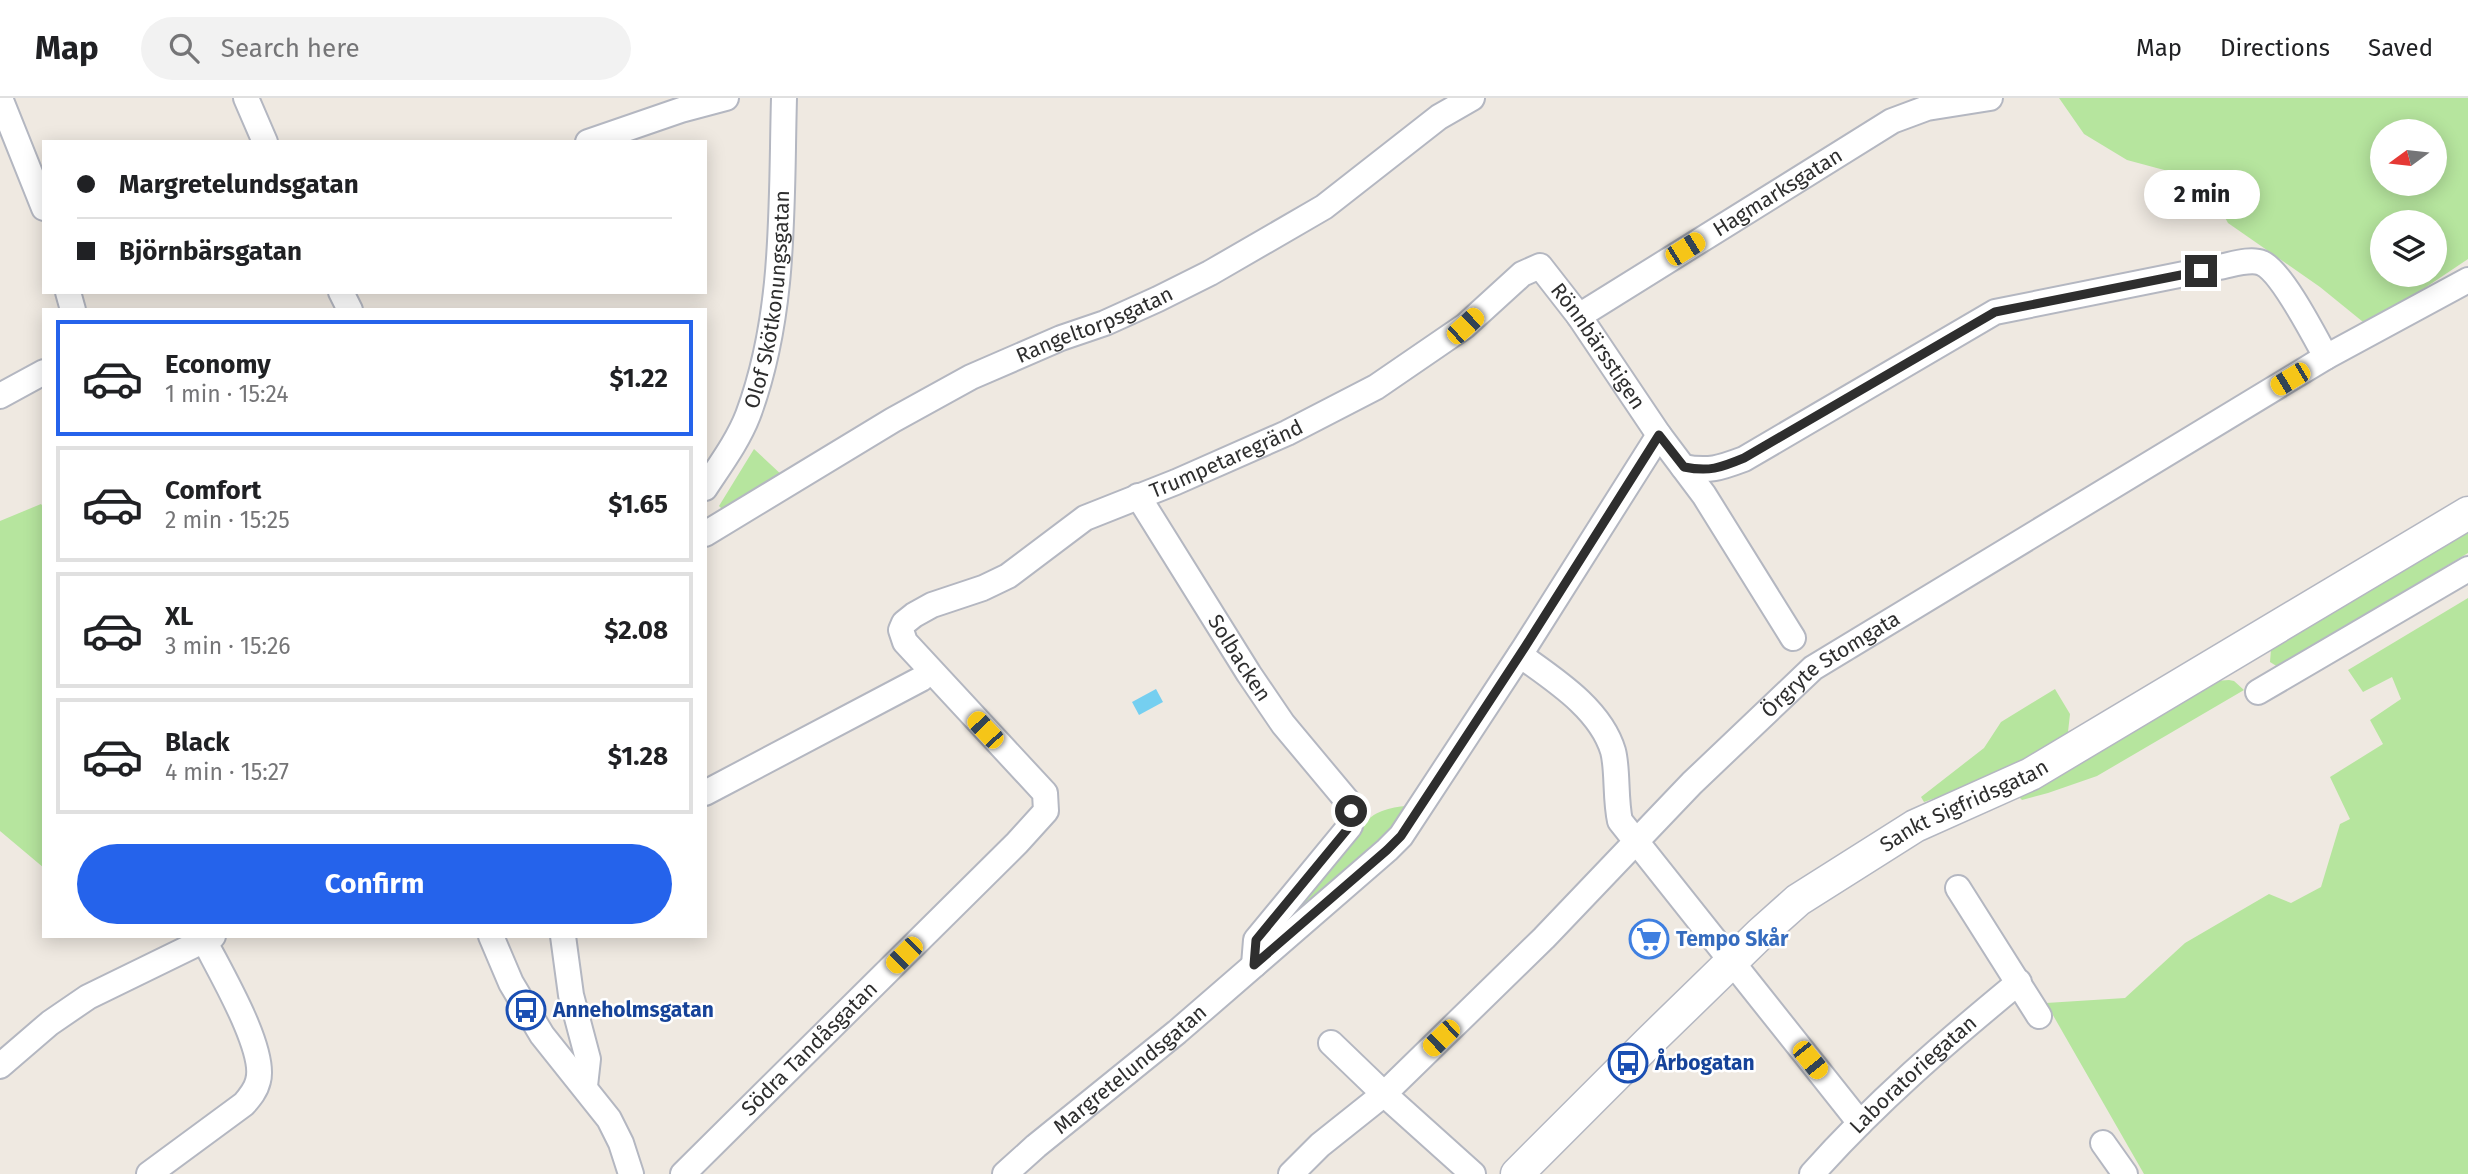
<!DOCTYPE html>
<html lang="en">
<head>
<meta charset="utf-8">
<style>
  body { margin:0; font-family:"Fira Sans",sans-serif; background:#f2f2f2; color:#202124; height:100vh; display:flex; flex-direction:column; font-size:26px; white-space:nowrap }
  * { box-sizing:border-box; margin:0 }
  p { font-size:23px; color:#757577 }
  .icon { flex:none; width:38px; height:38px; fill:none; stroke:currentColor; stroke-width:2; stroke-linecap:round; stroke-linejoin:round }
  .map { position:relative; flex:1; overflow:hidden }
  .sheet { position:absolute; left:42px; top:210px; width:665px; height:630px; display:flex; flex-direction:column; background:#fff; border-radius:0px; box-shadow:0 4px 18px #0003 }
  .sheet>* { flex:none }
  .banner { position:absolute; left:42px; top:42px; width:665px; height:154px; border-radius:0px; box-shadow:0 4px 18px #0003; display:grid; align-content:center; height:154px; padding:0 35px; background:#fff }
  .needle { width:46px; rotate:255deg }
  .fabs { position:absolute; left:2370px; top:21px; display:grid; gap:14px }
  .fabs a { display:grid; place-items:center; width:77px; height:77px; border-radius:50%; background:#fff; box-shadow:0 4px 18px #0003; font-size:35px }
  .end { position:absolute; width:32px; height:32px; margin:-16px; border:9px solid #2e2e2e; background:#fff; box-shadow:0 0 0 4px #fff }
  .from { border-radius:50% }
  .bubble { position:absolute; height:49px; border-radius:24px; background:#fff; box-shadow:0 4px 18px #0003; font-size:23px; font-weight:700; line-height:49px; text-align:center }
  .car { position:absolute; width:21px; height:42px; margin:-21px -10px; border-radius:9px; box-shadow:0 0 5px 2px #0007; background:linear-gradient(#f5c518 24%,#345 0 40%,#f5c518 0 76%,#345 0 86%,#f5c518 0) }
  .banner b { display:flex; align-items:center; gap:24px; height:66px; font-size:26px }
  .banner b+b { border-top:2px solid #e0e0e0 }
  .banner i { width:18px; height:18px; background:#202124 }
  ul { padding:12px 0 0; list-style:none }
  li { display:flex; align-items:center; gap:21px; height:116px; margin:0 14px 10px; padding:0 21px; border:4px solid #e0e0e0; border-radius:0px }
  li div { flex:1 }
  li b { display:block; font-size:26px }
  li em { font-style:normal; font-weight:700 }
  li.active { border-color:#2563eb }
  li>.icon { width:63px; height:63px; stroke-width:1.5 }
  .cta { display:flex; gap:14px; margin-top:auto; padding:14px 35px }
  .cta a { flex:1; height:80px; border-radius:42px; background:#2563eb; color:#fff; font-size:28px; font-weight:700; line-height:80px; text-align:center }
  header { display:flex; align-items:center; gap:42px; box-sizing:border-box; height:98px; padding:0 35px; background:#fff; border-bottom:2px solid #e0e0e0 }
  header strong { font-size:33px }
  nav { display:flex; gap:38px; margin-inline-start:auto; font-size:24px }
  .search { width:490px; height:63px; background:#f2f2f2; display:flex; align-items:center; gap:18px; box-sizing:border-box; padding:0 24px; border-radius:38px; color:#757577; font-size:26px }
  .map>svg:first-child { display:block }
  .green { fill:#b6e59e; fill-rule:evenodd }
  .water { fill:#75cff0 }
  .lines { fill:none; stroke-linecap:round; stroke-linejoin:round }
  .minor-casing { stroke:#b4b7c1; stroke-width:28 }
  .tertiary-casing { stroke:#b4b7c1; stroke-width:35 }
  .minor { stroke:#fff; stroke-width:24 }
  .tertiary { stroke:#fff; stroke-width:32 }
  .route { stroke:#2e2e2e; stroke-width:9 }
  .labels { text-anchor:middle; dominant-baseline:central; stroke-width:5; stroke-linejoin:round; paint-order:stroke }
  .street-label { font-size:21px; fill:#2e2e2e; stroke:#fff }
  .shop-label { font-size:21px; font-weight:bold; fill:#366cbe; stroke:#fff; text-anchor:start }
  .transit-label { font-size:21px; font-weight:bold; fill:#164399; stroke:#fff; text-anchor:start }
</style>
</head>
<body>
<header>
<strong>Map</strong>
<div class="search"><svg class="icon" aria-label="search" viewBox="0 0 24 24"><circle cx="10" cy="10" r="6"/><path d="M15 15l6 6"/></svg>Search here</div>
<nav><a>Map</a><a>Directions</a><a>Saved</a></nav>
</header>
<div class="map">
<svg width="2468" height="1076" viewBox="0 0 2468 1076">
  <rect width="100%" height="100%" fill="#efe9e1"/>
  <path class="green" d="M2059,0H2468V161L2368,228L2320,189L2228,125L2205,83L2127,62L2084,36ZM2382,33H2434V86H2382ZM2382,124H2434V177H2382Z
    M754,351L784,379L724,413L719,408Z
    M41,406L44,410V770L0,733V423Z
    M2468,429V455L2278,569L2270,564L2271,551Z
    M2468,500V1076H2144L2046,905L2125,900L2185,845L2269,796L2291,805L2321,789L2340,726L2350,721L2330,679L2383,646L2370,622L2401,601L2392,579L2363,594L2348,572Z
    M2229,582L2234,583L2244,592L2097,678L2048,695L2022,702L2018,698L2215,583Z
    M2055,591L2070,616L2068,634L2033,658L1998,678L1924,704L1921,699L1984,650L2001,624Z
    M1406,708L1407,710L1386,738L1265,843L1365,727C1370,714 1392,709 1406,708Z"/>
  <path class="water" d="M1156,591L1163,604L1139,617L1132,604Z"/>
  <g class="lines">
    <defs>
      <g id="minor">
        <path d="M0,0L44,110"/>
        <path d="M246,0L265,44"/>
        <path d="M588,44L681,12L726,0"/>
        <path d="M68,194L73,212"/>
        <path d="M341,194L350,212"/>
        <path id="s1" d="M1579,218L1892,23L1927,10L1990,0"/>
        <path d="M0,298L44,274"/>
        <path d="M1683,369C1709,374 1720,370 1744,361L1995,214L2219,169C2231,167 2250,160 2262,165C2282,174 2315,239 2326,259"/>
        <path id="s2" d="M705,390C720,367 738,343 748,317C786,215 781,106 784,0"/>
        <path id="s3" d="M1138,398L1249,576L1283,626L1349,705L1351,713L1350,728L1256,842L1254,867"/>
        <path id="s4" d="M705,436L893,322L971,279L1061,240L1105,225L1158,201L1210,175L1324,109L1439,19L1472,0"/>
        <path d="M1520,557C1553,581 1600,610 1613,653C1618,671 1615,701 1620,723L1860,1025"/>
        <path d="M2258,594L2468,471"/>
        <path d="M705,695L921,581L930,573"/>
        <path d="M1958,790L2039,918"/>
        <path d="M491,838L511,885L542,937L609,1021L621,1045L631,1076"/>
        <path d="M563,838L571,897L588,961L585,988"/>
        <path d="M1331,945L1384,996L1473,1076"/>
        <path d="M0,968L50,925L88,899L213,838"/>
        <path d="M2103,1045L2125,1076"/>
        <path d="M149,1076L244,1006C250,999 256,992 258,983C267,952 219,872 204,842"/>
        <path id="s5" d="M683,1076L1017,745L1046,713L1045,695L905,544L901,532L904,525L914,517L932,507L983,490L1008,478L1085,420L1176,384L1287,335L1376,289L1465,228L1522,176L1540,168L1579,218L1659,337L1704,397L1793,540"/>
        <path id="s6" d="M1005,1076L1036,1048L1177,934L1387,752L1401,738L1525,549L1659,337"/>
        <path id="s7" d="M1291,1076L1320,1047L1384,996L1544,840L1692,685L1813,570L2326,259L2468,182"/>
        <path id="s8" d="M1812,1076C1875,1005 1946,944 2019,884"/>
      </g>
      <g id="tertiary">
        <path id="s9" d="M1517,1076L1649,944L1760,836L1798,802L1915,728L2031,676L2468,415"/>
      </g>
    </defs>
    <use href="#minor" class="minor-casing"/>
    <use href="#tertiary" class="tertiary-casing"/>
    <use href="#minor" class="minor"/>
    <use href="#tertiary" class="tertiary"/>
  </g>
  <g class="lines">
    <path class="route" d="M1351,713L1350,728L1256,842L1254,867L1387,752L1401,738L1525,549L1659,337L1684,369C1709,374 1720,370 1744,360L1995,214L2201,173"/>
  </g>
  <defs>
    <symbol id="supermarket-ring" viewBox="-11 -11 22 22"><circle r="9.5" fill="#fff" stroke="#3f7fe0" stroke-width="1.5"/><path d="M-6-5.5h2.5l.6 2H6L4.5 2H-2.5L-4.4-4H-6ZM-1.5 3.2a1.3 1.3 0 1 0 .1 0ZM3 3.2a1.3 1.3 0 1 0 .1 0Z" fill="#3f7fe0"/></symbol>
    <symbol id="bus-ring" viewBox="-11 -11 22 22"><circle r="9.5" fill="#fff" stroke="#1a4fb4" stroke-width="1.5"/><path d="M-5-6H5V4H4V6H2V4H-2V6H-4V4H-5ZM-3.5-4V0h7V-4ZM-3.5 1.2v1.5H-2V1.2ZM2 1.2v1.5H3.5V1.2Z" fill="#1a4fb4"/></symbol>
  </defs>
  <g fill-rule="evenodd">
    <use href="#supermarket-ring" x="1627" y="819" width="44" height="44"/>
    <use href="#bus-ring" x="504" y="890" width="44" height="44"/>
    <use href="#bus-ring" x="1606" y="943" width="44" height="44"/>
  </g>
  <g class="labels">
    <g class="street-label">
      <text stroke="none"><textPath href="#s1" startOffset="234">Hagmarksgatan</textPath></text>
      <text stroke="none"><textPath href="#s2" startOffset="203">Olof Skötkonungsgatan</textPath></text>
      <text stroke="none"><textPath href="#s4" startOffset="443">Rangeltorpsgatan</textPath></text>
      <text stroke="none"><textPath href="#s5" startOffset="1592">Rönnbärsstigen</textPath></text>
      <text stroke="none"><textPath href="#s5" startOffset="1122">Trumpetaregränd</textPath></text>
      <text stroke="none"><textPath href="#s3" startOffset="191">Solbacken</textPath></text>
      <text stroke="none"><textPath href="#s7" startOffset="744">Örgryte Stomgata</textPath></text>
      <text stroke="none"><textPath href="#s9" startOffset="584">Sankt Sigfridsgatan</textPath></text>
      <text stroke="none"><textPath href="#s5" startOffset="178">Södra Tandåsgatan</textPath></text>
      <text stroke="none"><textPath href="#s6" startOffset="163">Margretelundsgatan</textPath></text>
      <text stroke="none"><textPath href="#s8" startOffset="142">Laboratoriegatan</textPath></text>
    </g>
    <g class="shop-label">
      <text x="1676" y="841">Tempo Skår</text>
    </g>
    <g class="transit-label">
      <text x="553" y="912">Anneholmsgatan</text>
      <text x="1655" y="965">Årbogatan</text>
    </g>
  </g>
</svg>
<div class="fabs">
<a><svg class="needle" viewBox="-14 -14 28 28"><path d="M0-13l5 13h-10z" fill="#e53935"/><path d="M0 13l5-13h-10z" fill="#757577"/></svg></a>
<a><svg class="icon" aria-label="layers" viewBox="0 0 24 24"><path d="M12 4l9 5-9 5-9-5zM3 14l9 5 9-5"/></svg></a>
</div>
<i class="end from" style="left:1351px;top:713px"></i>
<i class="end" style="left:2201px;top:173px"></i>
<div class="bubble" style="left:2144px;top:72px;width:116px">2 min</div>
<i class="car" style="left:1685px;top:151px;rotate:58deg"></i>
<i class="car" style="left:1465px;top:228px;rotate:47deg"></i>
<i class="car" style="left:2290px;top:281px;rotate:239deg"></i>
<i class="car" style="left:985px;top:632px;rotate:317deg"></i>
<i class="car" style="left:904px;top:857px;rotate:225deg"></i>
<i class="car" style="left:1441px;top:940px;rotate:226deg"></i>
<i class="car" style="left:1810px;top:962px;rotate:141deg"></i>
<div class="banner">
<b><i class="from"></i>Margretelundsgatan</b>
<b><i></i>Björnbärsgatan</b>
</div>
<section class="sheet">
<ul>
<li class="active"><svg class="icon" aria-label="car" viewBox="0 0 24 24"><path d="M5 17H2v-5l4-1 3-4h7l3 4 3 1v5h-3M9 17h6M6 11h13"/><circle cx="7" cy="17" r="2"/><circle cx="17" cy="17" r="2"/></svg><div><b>Economy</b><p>1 min · 15:24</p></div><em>$1.22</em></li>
<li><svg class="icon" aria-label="car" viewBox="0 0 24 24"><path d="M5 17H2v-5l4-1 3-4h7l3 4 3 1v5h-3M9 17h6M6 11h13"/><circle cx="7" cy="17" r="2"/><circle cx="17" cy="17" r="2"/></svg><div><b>Comfort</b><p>2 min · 15:25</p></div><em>$1.65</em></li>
<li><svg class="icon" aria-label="car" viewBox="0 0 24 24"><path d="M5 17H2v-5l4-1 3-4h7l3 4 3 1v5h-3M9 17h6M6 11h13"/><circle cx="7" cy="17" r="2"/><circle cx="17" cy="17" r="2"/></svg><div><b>XL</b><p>3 min · 15:26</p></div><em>$2.08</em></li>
<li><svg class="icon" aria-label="car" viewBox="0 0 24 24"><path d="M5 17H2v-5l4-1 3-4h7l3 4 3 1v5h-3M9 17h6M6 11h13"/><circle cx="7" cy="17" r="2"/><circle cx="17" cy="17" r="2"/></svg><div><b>Black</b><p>4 min · 15:27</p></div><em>$1.28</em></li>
</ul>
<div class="cta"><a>Confirm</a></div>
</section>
</div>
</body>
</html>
